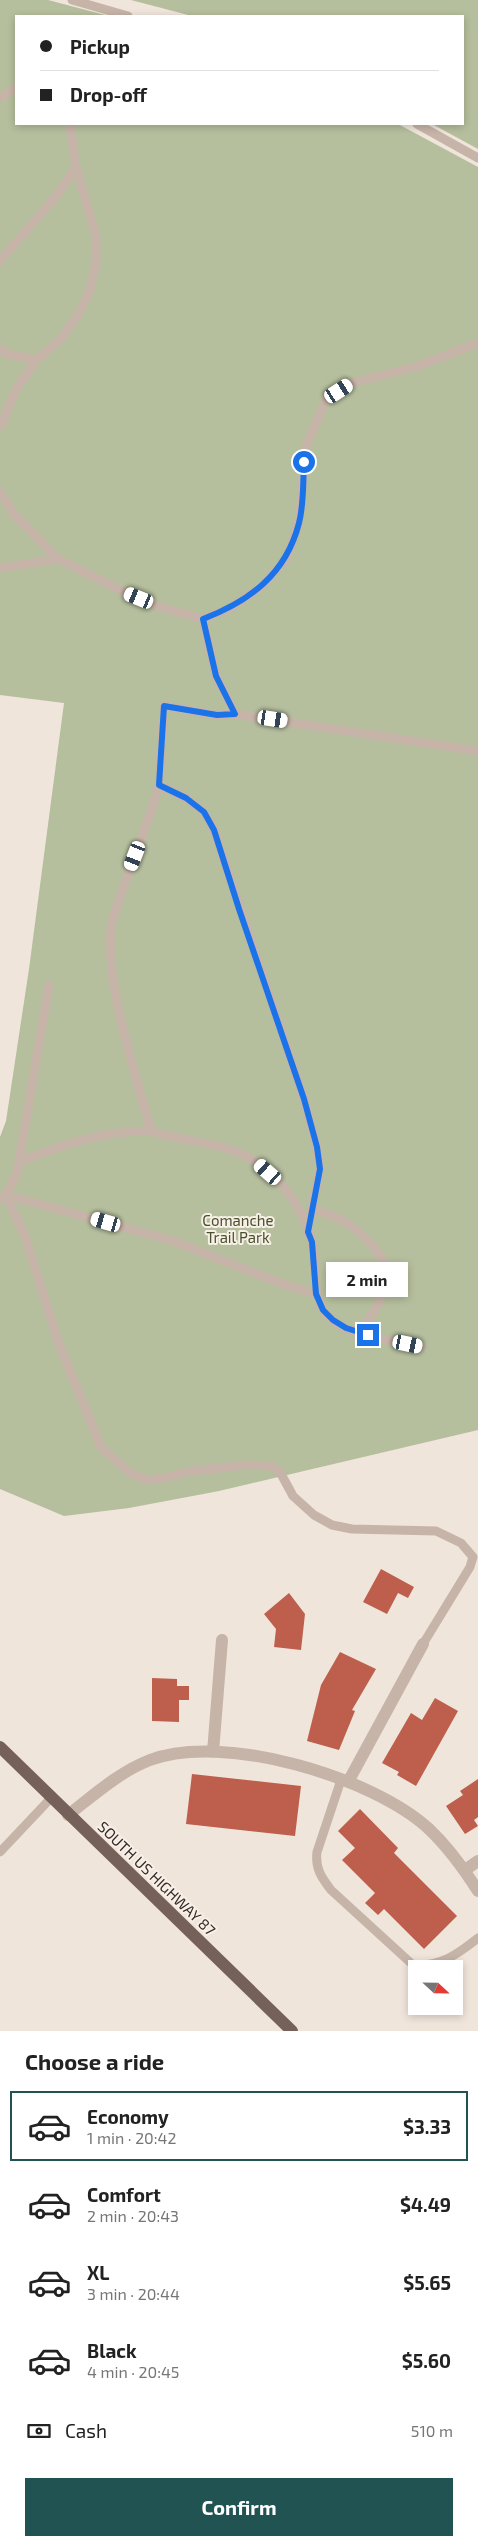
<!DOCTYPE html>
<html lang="en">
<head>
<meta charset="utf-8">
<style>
  body { margin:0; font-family:"Exo 2",sans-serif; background:#f2f2f2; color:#222; height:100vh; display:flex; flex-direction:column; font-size:19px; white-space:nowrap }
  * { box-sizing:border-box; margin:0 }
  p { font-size:16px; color:#767676 }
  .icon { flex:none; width:28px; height:28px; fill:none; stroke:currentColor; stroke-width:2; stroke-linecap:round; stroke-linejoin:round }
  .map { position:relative; height:2031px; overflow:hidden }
  .sheet { display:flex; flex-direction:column; background:#fff; flex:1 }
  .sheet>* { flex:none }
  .hud { position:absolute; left:15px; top:15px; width:449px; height:110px; border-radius:0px; box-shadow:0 2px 8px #0003; display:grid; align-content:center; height:110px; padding:0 25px; background:#fff }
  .needle { width:32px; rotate:112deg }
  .fabs { position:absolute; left:408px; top:1960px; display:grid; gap:10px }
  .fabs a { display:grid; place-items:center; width:55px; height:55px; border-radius:0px; background:#fff; box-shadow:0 2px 8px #0003; font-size:25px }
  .end { position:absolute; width:22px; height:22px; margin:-11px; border:6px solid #1a73e8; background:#fff; box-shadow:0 0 0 2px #fff }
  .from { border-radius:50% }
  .bubble { position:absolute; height:35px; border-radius:0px; background:#fff; box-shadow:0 2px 8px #0003; font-size:16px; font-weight:700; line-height:35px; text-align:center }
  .car { position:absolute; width:15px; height:30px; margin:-15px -8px; border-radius:6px; box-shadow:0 0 4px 1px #0007; background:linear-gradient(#fff 24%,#345 0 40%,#fff 0 76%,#345 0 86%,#fff 0) }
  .hud b { display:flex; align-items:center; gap:18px; height:48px; font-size:19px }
  .hud b+b { border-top:1px solid #e0e0e0 }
  .hud i { width:12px; height:12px; background:#222 }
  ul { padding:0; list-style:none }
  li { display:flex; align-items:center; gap:15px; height:70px; margin:0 10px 8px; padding:0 15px; border:2px solid transparent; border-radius:0px }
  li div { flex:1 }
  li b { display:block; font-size:19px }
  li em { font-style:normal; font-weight:700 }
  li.selected { border-color:#215352 }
  li>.icon { width:45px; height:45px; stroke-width:1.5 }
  h2 { padding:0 25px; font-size:22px; line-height:60px }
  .pay { display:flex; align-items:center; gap:12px; height:55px; padding:0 25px; font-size:19px }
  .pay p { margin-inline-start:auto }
  .button { display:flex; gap:10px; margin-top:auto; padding:10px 25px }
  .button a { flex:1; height:58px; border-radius:0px; background:#215352; color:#fff; font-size:20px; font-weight:700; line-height:58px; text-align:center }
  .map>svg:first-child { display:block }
  .green { fill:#b5be9d }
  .building { fill:#bd5f4c }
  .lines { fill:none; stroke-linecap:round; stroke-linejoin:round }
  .service { stroke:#c7b4a8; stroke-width:9 }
  .minor { stroke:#c7b4a8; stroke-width:12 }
  .primary { stroke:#75615a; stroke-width:12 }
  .route { stroke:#1a73e8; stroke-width:6 }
  .labels { text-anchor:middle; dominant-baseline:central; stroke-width:4; stroke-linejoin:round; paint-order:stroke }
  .park-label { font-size:15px; fill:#47512d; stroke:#f8efe7 }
  .street-label { font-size:15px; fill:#342b28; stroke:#f8efe7 }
</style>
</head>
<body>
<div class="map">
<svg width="478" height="2031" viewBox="0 0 478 2031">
  <rect width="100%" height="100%" fill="#f0e5db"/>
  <path class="green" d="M0,0H48L109,16H16V124H398L478,167V1430L219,1491L129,1508L64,1516L0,1489V1137L6,1121L29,969L64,703L0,695Z
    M131,0H478V149L432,124H462V16H192Z"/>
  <path class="building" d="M381,1569L414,1587L408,1598L398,1593L387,1614L363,1602Z
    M289,1593L305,1614L301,1650L274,1647L276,1629L264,1614Z
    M340,1652L376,1669L352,1710L355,1711L339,1750L307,1741L321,1685Z
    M152,1678L177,1679V1686H189V1700H179V1722L152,1721Z
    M435,1698L458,1711L416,1786L397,1775L399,1772L382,1763L411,1713L422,1720Z
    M192,1774L301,1786L295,1836L186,1824Z
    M478,1779V1817L474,1820L478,1826L465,1834L446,1806L463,1795L460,1791Z
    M360,1809L398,1848L394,1853L457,1916L424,1949L384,1909L378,1915L365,1903L375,1893L342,1860L355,1848L338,1831Z"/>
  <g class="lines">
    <path class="service" d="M72,0L128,16
      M0,98L16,88
      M417,124L478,158
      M0,261L57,195L76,167
      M0,348L7,354L36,360L61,339L80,312L90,290L96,263V236L76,167L70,124
      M1,425L16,390L36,360
      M0,492L14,514L58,559
      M0,568L58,559L126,593L166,609L203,619L231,608L262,586L287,558L299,522L306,446L326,400L351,383L415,367L478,343
      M203,619L216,676L235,714
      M151,1131C185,1143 223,1141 253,1160C281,1177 304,1210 312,1242C318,1268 309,1302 333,1321C354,1337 395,1341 421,1347
      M19,1162C61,1145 105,1130 151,1131C137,1078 100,970 113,919C126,873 147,831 159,785
      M6,1195L25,1236L59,1344L101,1447L130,1473L147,1480L165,1478L192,1471L245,1465L271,1466L280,1472L293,1496L314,1515L332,1525L352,1529L436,1531L461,1543L473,1557L470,1567L423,1644
      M6,1195L173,1241L285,1285L317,1294
      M0,1199L6,1195L17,1173L49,985
      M313,1208C323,1213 335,1216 345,1222C360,1231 384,1254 387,1272C388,1279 384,1288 382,1295C375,1312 370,1321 355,1331
      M307,1232L320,1169L317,1147L304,1099L214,830L204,812L186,798L159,785L164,706L217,715L235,714L478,751
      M341,1780L317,1852C315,1868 321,1877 331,1890L413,1965C440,1967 458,1954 478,1938
      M0,1852L51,1798"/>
    <path class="minor" d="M213,1752L222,1640
      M348,1782L423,1644
      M68,1815C94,1795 119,1772 150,1760C223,1732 373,1777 429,1829C448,1847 464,1869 478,1891
      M465,1870L478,1861"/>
    <path class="primary" d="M0,1747L292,2031"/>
  </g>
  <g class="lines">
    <path class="route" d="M304,462C303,481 304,504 299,523C286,574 250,601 203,619L216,676L235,714L217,715L164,706L159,785L186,798L204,812L214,830L239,909L304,1099L317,1147L320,1169L308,1232L312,1242L316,1294L323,1310L333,1320L346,1328L368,1335"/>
  </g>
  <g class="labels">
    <g class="park-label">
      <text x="238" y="1220">Comanche<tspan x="238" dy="17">Trail Park</tspan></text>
    </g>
    <g class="street-label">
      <text transform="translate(157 1878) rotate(44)">SOUTH US HIGHWAY 87</text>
    </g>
  </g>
</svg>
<div class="fabs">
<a><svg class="needle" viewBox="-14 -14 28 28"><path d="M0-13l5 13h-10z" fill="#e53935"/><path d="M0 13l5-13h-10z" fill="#767676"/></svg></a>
</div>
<i class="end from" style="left:304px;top:462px"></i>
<i class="end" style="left:368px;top:1335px"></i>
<div class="bubble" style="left:326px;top:1262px;width:82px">2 min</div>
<i class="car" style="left:339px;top:391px;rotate:57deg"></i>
<i class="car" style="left:139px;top:598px;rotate:292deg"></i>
<i class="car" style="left:273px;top:719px;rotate:99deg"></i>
<i class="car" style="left:135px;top:856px;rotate:201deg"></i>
<i class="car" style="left:268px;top:1172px;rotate:311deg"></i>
<i class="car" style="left:106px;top:1222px;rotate:286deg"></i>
<i class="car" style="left:408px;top:1344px;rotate:102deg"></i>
<div class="hud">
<b><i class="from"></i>Pickup</b>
<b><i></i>Drop-off</b>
</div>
</div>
<section class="sheet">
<h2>Choose a ride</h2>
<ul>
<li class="selected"><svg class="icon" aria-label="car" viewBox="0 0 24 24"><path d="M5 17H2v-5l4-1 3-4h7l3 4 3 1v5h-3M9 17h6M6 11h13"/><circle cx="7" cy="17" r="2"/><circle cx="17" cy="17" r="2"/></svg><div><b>Economy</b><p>1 min · 20:42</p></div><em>$3.33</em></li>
<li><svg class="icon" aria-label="car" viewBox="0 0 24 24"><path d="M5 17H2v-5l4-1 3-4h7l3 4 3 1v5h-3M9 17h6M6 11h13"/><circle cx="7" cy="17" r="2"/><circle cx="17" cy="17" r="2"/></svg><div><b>Comfort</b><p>2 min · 20:43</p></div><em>$4.49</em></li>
<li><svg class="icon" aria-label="car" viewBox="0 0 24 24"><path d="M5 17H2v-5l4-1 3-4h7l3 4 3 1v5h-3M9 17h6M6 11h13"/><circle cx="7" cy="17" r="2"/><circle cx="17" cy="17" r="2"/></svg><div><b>XL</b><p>3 min · 20:44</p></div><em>$5.65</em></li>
<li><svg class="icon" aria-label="car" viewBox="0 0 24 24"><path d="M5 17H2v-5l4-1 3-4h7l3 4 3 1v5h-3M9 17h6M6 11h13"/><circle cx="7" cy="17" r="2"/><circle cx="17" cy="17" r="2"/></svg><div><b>Black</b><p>4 min · 20:45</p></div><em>$5.60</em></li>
</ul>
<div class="pay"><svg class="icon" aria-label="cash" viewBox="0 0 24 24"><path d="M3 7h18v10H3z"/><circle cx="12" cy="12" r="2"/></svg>Cash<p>510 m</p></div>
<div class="button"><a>Confirm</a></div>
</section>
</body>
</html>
